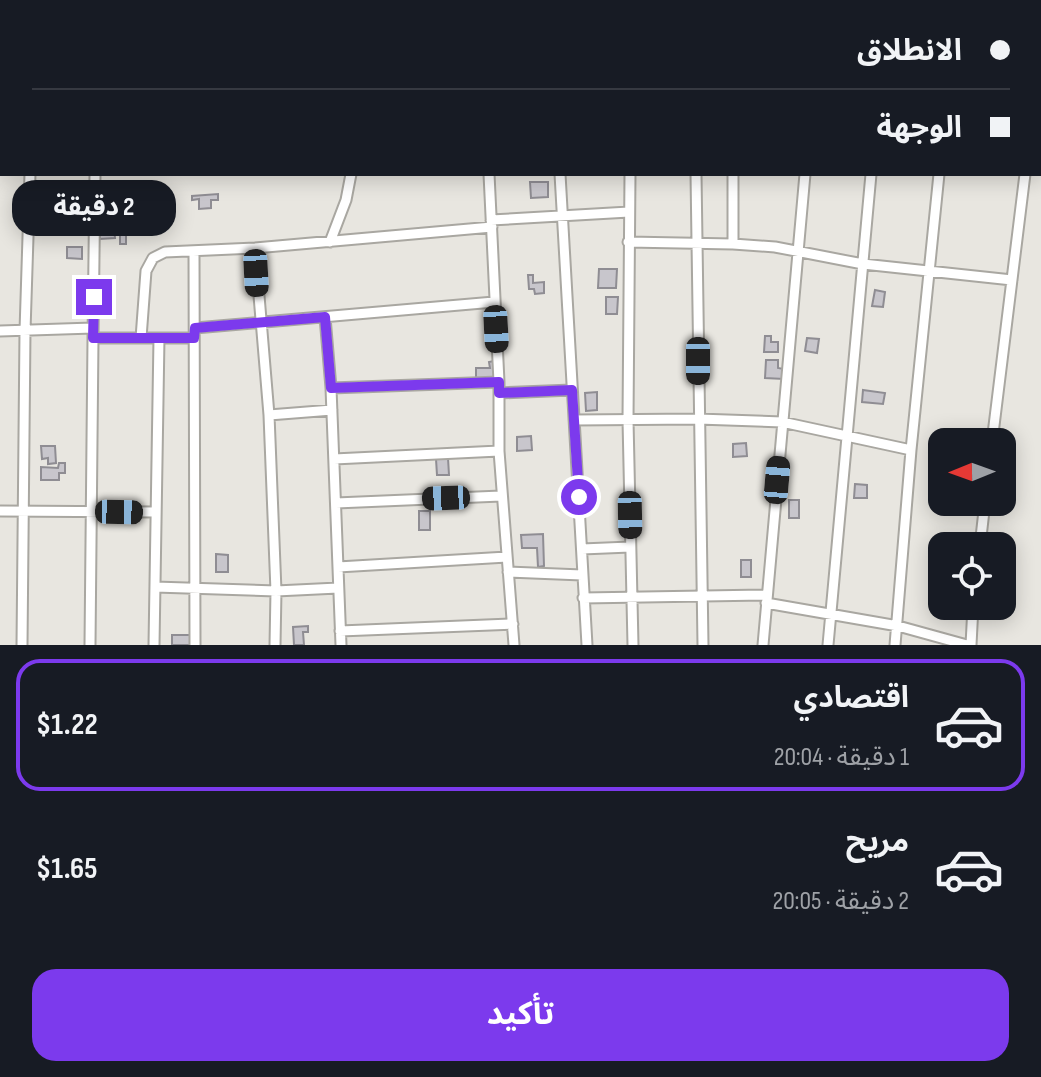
<!DOCTYPE html>
<html lang="ar">
<head>
<meta charset="utf-8">
<style>
  body { margin:0; font-family:"Sofia Sans Condensed","Noto Sans Arabic",sans-serif; background:#20242c; color:#f1f3f6; direction:rtl; height:100vh; display:flex; flex-direction:column; font-size:30px; white-space:nowrap }
  * { box-sizing:border-box; margin:0 }
  p { font-size:26px; color:#9ea1a6 }
  .icon { flex:none; width:44px; height:44px; fill:none; stroke:currentColor; stroke-width:2; stroke-linecap:round; stroke-linejoin:round }
  .map { position:relative; height:645px; overflow:hidden; direction:ltr }
  .panel { display:flex; flex-direction:column; background:#171b24; flex:1 }
  .panel>* { flex:none }
  .hud { position:absolute; left:0px; top:0px; width:1042px; height:176px; box-shadow:0 4px 20px #0003; direction:rtl; display:grid; align-content:center; height:176px; padding:0 32px; background:#171b24 }
  .needle { width:52px; rotate:269deg }
  .buttons { position:absolute; left:928px; top:428px; display:grid; gap:16px }
  .buttons a { display:grid; place-items:center; width:88px; height:88px; border-radius:16px; background:#171b24; box-shadow:0 4px 20px #0003; font-size:40px }
  .end { position:absolute; width:36px; height:36px; margin:-18px; border:10px solid #7c3aed; background:#fff; box-shadow:0 0 0 4px #fff }
  .from { border-radius:50% }
  .bubble { position:absolute; height:56px; border-radius:24px; background:#171b24; box-shadow:0 4px 20px #0003; font-size:26px; font-weight:700; line-height:56px; text-align:center; direction:rtl }
  .car { position:absolute; width:24px; height:48px; margin:-24px -12px; border-radius:10px; box-shadow:0 0 6px 2px #0007; background:linear-gradient(#222 24%,#8ab4d8 0 40%,#222 0 76%,#8ab4d8 0 86%,#222 0) }
  .hud b { display:flex; align-items:center; gap:28px; height:76px; font-size:30px }
  .hud b+b { border-top:2px solid #363941 }
  .hud i { width:20px; height:20px; background:#f1f3f6 }
  ul { padding:14px 0 0; list-style:none }
  li { display:flex; align-items:center; gap:24px; height:132px; margin:0 16px 12px; padding:0 16px; border:4px solid transparent; border-radius:24px }
  li div { flex:1 }
  li b { display:block; font-size:30px }
  li em { font-style:normal; font-weight:700 }
  li.current { border-color:#7c3aed }
  li>.icon { width:72px; height:72px; stroke-width:1.5 }
  .button { display:flex; gap:16px; margin-top:auto; padding:16px 32px }
  .button a { flex:1; height:92px; border-radius:24px; background:#7c3aed; color:#fff; font-size:32px; font-weight:700; line-height:92px; text-align:center }
  .map>svg:first-child { display:block }
  .building { fill:#c8c6cc; stroke:#8f8d93; stroke-width:2 }
  .lines { fill:none; stroke-linecap:round; stroke-linejoin:round }
  .minor-casing { stroke:#a9a7a1; stroke-width:13 }
  .minor { stroke:#fff; stroke-width:9 }
  .route { stroke:#7c3aed; stroke-width:10 }
</style>
</head>
<body>
<div class="map">
<svg width="1041" height="645" viewBox="0 0 1041 645">
  <rect width="100%" height="100%" fill="#e8e6e0"/>
  <path class="building" d="M530,182H548V197L531,198Z
    M218,194V200H211V208L199,209V199L192,200V196Z
    M120,216H126V244H120Z
    M99,223H107V228H114L115,238L100,239Z
    M67,247H82V259L67,258Z
    M599,269H617L616,288H598Z
    M528,275H533V283L544,282V293L535,294L534,289H529Z
    M875,290L885,292L883,307L872,306Z
    M606,297H618L617,314H606Z
    M765,336H771V342H778V352H764Z
    M807,338L819,339L817,353L805,351Z
    M766,360H778V368L784,369V379L765,378Z
    M494,361L495,378H476V368H490L489,362Z
    M863,390L885,393L883,404L862,402Z
    M597,392V410L586,411L585,393Z
    M531,436L532,450L517,451V437Z
    M746,443L747,456L733,457V444Z
    M41,446H55L56,463L48,464V458L42,459Z
    M448,458L449,475H437L436,459Z
    M59,463H65V473H59V480H41V467L58,468Z
    M855,484L867,485V498H854Z
    M789,500H799V518H789Z
    M419,511H430V530H419Z
    M543,534L544,566L538,567L537,548H522L521,535Z
    M216,554L228,555V572H216Z
    M741,560H751V577H741Z
    M308,626V632H303L304,645H294L293,627Z
    M172,635H191V645H172Z"/>
  <g class="lines">
    <defs>
      <path id="minor" d="M304,0V2
        M555,0V2
        M688,0V2
        M29,2V0
        M98,2V0
        M485,2V0
        M823,2V0
        M890,2V0
        M957,2V0
        M1040,55L1041,48
        M0,154H2
        M489,174L499,382V451L514,645
        M560,174L587,645
        M630,174L628,420L633,645
        M696,174L703,645
        M491,220L629,212
        M330,242L346,200L351,174
        M628,242L733,244L775,247L863,264L1012,280
        M733,244V174
        M255,248L269,415L276,591L275,645
        M194,251L195,645
        M325,317L331,388L341,645
        M195,328L494,302
        M0,331L93,328
        M93,338L95,174
        M141,338H194
        M331,388L499,382
        M499,393L572,390
        M269,415L332,410
        M574,420L698,419L782,422L911,450
        M992,442L1025,174
        M334,459L499,451
        M336,503L501,496
        M0,511L156,512
        M980,546L985,502
        M582,549L630,547
        M338,567L507,557
        M508,572L582,575
        M155,587L276,591L338,588
        M583,598L767,595
        M766,603L898,626L967,645
        M340,631L513,624
        M22,645L25,331L30,174
        M90,645L93,338H141L146,271L153,258L165,252L255,248L492,227
        M154,645L159,338
        M763,645L805,174
        M828,645L871,174
        M895,645L911,450L939,174
        M971,645L973,606"/>
    </defs>
    <use href="#minor" class="minor-casing"/>
    <use href="#minor" class="minor"/>
  </g>
  <g class="lines">
    <path class="route" d="M94,297L93,338H194L195,328L325,317L331,388L499,382V393L572,390L579,497"/>
  </g>
</svg>
<div class="buttons">
<a><svg class="needle" viewBox="-14 -14 28 28"><path d="M0-13l5 13h-10z" fill="#e53935"/><path d="M0 13l5-13h-10z" fill="#9ea1a6"/></svg></a>
<a><svg class="icon" aria-label="locate" viewBox="0 0 24 24"><circle cx="12" cy="12" r="6"/><path d="M12 2v4M12 18v4M2 12h4M18 12h4"/></svg></a>
</div>
<i class="end from" style="left:579px;top:497px"></i>
<i class="end" style="left:94px;top:297px"></i>
<div class="bubble" style="left:12px;top:180px;width:164px">2 دقيقة</div>
<i class="car" style="left:256px;top:273px;rotate:177deg"></i>
<i class="car" style="left:496px;top:329px;rotate:177deg"></i>
<i class="car" style="left:698px;top:361px;rotate:180deg"></i>
<i class="car" style="left:777px;top:480px;rotate:5deg"></i>
<i class="car" style="left:446px;top:498px;rotate:268deg"></i>
<i class="car" style="left:119px;top:512px;rotate:91deg"></i>
<i class="car" style="left:630px;top:515px;rotate:179deg"></i>
<div class="hud">
<b><i class="from"></i>الانطلاق</b>
<b><i></i>الوجهة</b>
</div>
</div>
<section class="panel">
<ul>
<li class="current"><svg class="icon" aria-label="car" viewBox="0 0 24 24"><path d="M5 17H2v-5l4-1 3-4h7l3 4 3 1v5h-3M9 17h6M6 11h13"/><circle cx="7" cy="17" r="2"/><circle cx="17" cy="17" r="2"/></svg><div><b>اقتصادي</b><p>1 دقيقة · 20:04</p></div><em>$1.22</em></li>
<li><svg class="icon" aria-label="car" viewBox="0 0 24 24"><path d="M5 17H2v-5l4-1 3-4h7l3 4 3 1v5h-3M9 17h6M6 11h13"/><circle cx="7" cy="17" r="2"/><circle cx="17" cy="17" r="2"/></svg><div><b>مريح</b><p>2 دقيقة · 20:05</p></div><em>$1.65</em></li>
</ul>
<div class="button"><a>تأكيد</a></div>
</section>
</body>
</html>
